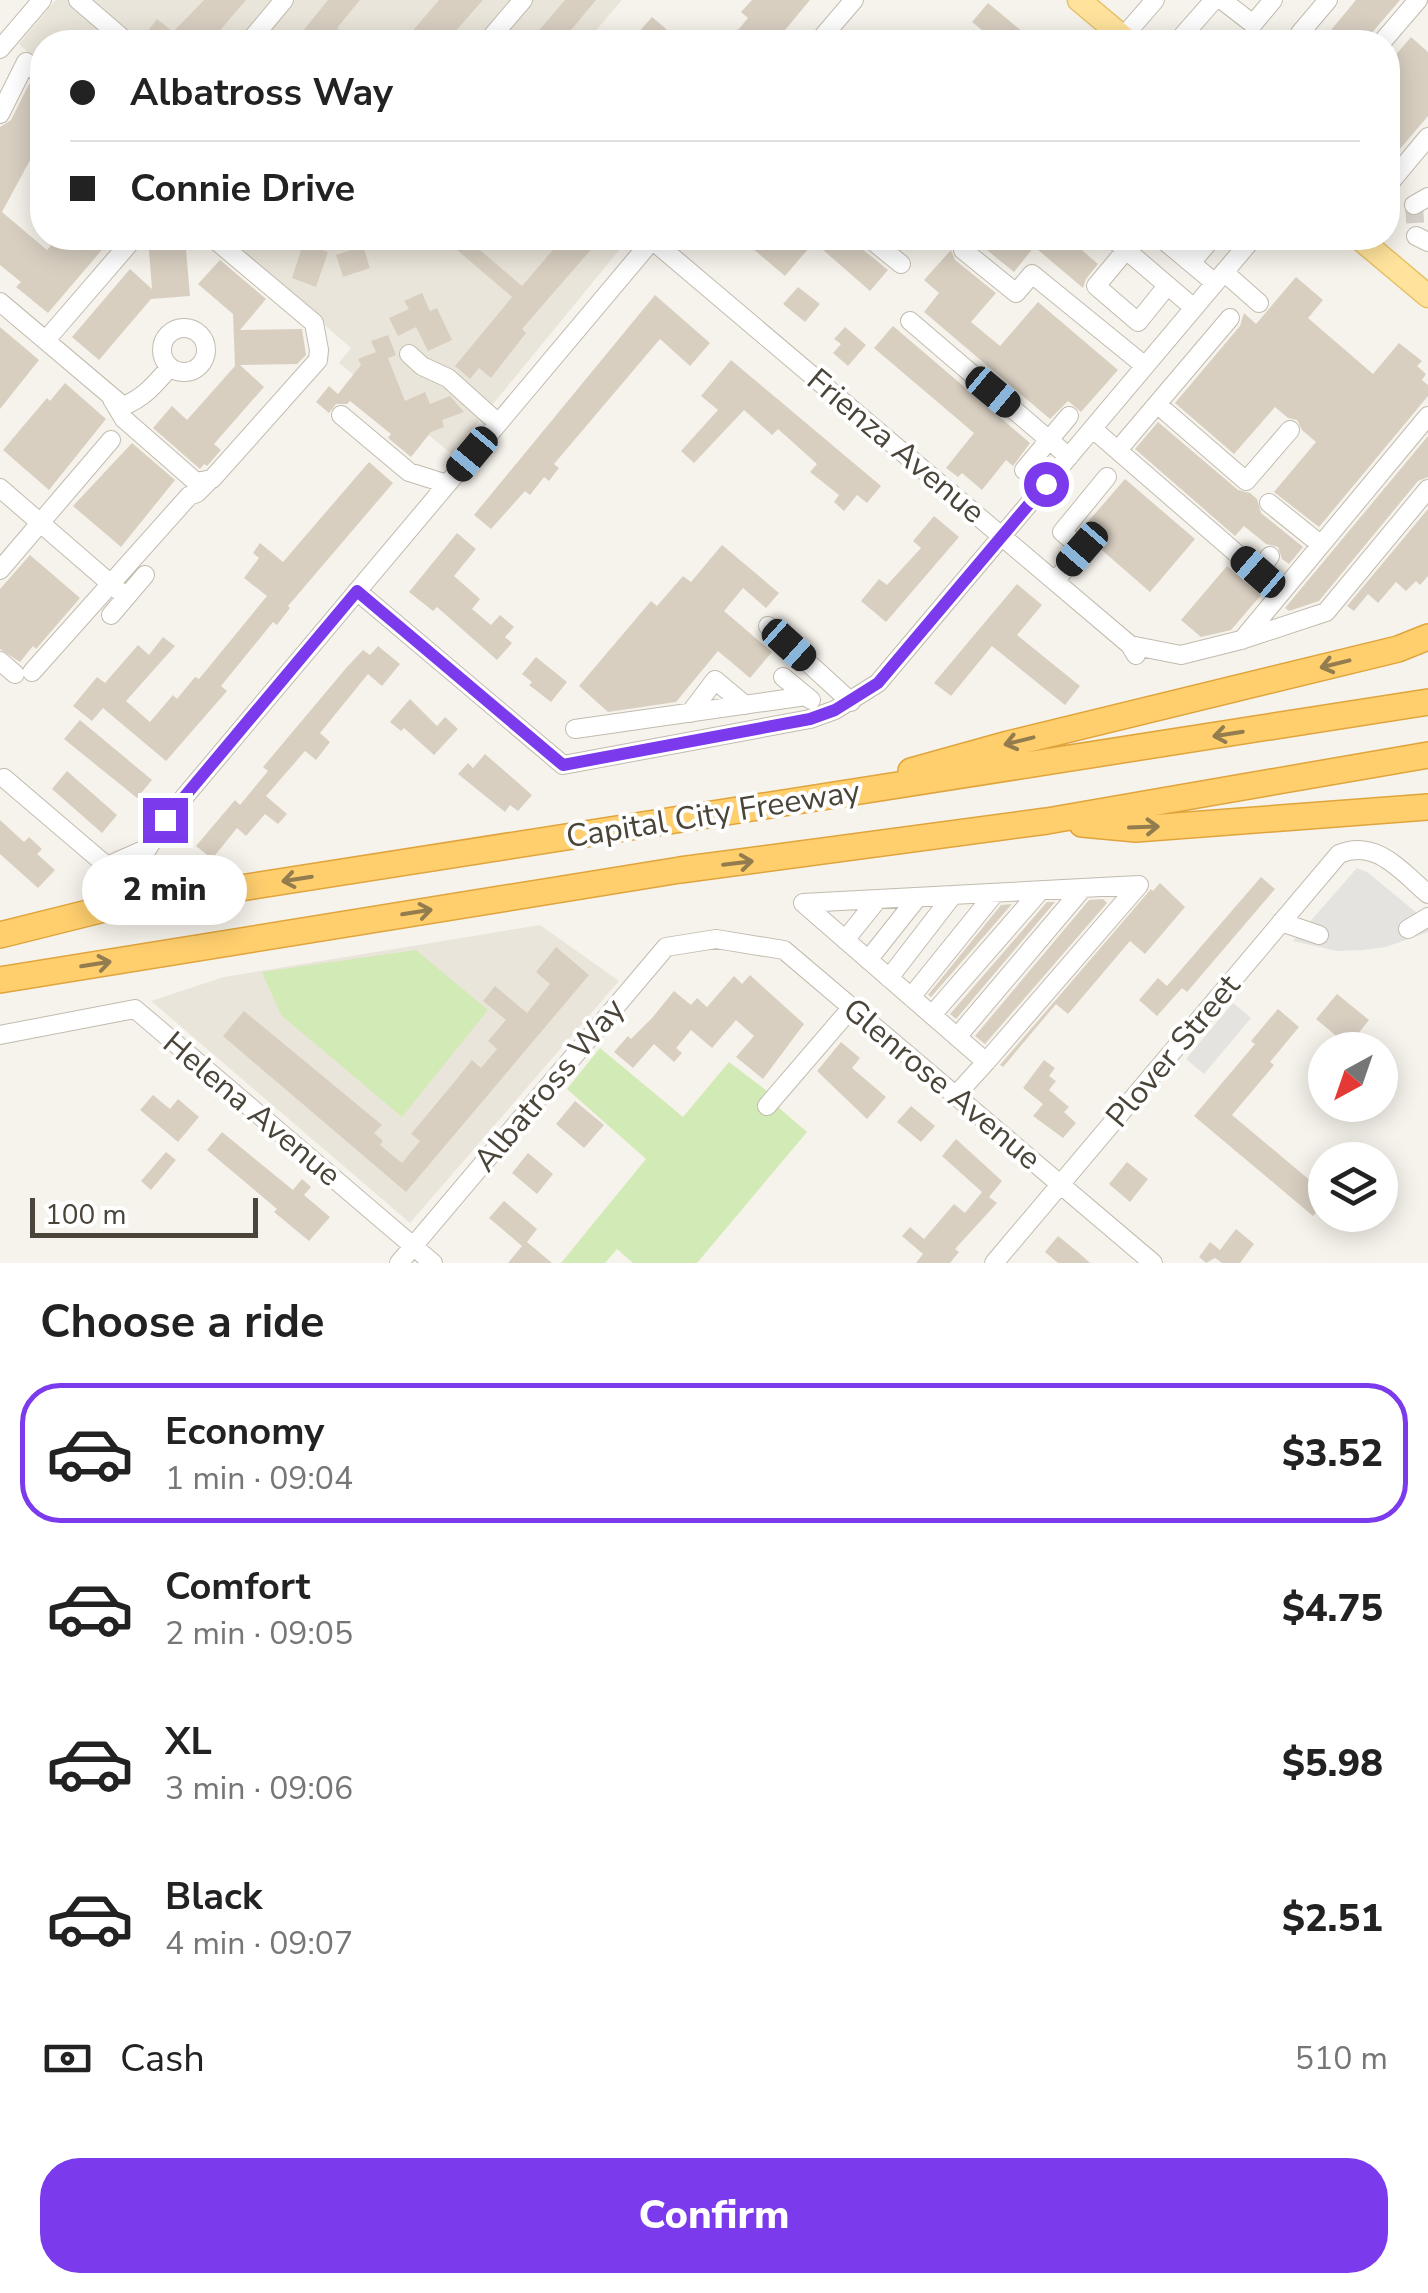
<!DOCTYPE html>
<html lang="en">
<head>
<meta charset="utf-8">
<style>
  body { margin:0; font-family:"Nunito Sans",sans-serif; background:#f6f6f6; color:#222; height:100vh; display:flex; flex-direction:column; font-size:38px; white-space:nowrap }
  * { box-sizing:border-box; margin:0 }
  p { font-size:32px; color:#767676 }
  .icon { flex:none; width:55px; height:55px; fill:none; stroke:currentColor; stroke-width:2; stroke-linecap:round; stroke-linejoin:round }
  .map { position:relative; height:1263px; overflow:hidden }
  .sheet { display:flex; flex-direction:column; background:#fff; flex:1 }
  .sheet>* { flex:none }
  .banner { position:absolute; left:30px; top:30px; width:1370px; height:220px; border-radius:40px; box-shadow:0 5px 25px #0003; display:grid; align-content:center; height:220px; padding:0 40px; background:#fff }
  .needle { width:65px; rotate:220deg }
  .buttons { position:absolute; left:1308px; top:1032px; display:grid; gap:20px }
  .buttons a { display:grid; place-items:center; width:90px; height:90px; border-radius:50%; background:#fff; box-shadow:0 5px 25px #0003; font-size:50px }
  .scale { position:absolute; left:30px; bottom:25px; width:228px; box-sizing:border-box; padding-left:10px; border:5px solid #4b4439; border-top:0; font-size:28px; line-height:35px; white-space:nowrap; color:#4b4439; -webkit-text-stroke:8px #fff; paint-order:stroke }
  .end { position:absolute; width:45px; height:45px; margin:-22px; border:12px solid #7c3aed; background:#fff; box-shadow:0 0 0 5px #fff }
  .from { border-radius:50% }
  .bubble { position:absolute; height:70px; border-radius:35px; background:#fff; box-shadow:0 5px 25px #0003; font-size:32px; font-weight:800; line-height:70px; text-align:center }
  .car { position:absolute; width:30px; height:60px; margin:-30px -15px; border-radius:12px; box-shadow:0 0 8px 2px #0007; background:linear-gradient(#222 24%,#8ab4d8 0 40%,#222 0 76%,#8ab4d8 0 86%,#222 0) }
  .banner b { display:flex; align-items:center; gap:35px; height:95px; font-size:38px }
  .banner b+b { border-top:2px solid #e0e0e0 }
  .banner i { width:25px; height:25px; background:#222 }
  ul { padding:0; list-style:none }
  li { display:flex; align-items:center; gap:30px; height:140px; margin:0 20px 15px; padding:0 20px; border:5px solid transparent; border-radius:40px }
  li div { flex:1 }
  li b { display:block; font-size:38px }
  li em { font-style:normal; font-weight:800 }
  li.active { border-color:#7c3aed }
  li>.icon { width:90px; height:90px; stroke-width:1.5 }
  h2 { padding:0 40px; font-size:45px; line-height:120px }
  .pay { display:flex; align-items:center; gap:25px; height:110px; padding:0 40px; font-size:38px }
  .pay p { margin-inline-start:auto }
  .button { display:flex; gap:20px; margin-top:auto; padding:20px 40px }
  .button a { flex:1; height:115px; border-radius:40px; background:#7c3aed; color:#fff; font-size:40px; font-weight:800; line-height:115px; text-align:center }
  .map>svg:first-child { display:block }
  .residential { fill:#eae5da }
  .green { fill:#d2eab5 }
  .parking { fill:#e5e3e0 }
  .building { fill:#d8cfc1 }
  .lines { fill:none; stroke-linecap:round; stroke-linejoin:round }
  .minor-tunnel { stroke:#d4d0c8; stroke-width:18; stroke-dasharray:18 9; stroke-linecap:butt }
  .minor-casing { stroke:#c2bbae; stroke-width:20 }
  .major-casing { stroke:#e6c16a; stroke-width:25 }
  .highway-casing { stroke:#e0a43c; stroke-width:28 }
  .minor { stroke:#fff; stroke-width:18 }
  .major { stroke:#ffe39c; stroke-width:22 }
  .highway { stroke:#ffcf6e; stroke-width:25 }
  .oneway { stroke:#937c4e }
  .route { stroke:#7c3aed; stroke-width:12 }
  .labels { text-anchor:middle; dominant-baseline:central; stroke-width:8; stroke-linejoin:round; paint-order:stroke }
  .street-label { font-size:32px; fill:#4b4439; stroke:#fff }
</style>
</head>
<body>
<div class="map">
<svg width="1428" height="1263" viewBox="0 0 1428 1263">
  <rect width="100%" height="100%" fill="#f6f3ec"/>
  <path class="residential" d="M56,0H622L586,42H42V66L19,44Z
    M223,238H629L452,454L339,363L351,348Z
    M540,925L619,981L410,1223L151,1001L224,977Z"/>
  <path class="green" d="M416,950L488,1010L402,1117L281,1015L262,972Z
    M600,1048L683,1117L729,1062L767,1091L757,1104L771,1115L778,1107L807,1132L697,1263H633L617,1249L605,1263H561L646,1159L567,1089Z"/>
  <path class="parking" d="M1357,868L1367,872L1428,922V932L1386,947L1363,950L1337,951L1293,941Z
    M1233,1003L1251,1018L1204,1074L1186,1059Z"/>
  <path class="building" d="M204,0H246L210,42H159L147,32L157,19L173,32Z
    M328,0H360L337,28L356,42H294Z
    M439,0H483L446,42H403Z
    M565,0H596L566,36L574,42H529Z
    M752,0H810L775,42H728L748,18L741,12Z
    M1356,0H1400L1364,42H1321Z
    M988,3L1035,42H997L972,22Z
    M652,17L681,42H647L637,34Z
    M1411,37L1428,52V116L1388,163V64Z
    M29,84L42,91V157L35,151L2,212L47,250L58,238H112L48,313L16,287L21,282L0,265V127L11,120Z
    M148,238H185L190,296L151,299L99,360L72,337L130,269L152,289Z
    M563,238H601L522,329L526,333L491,378L479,368L470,379L455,366L512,297L457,250L467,239L522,286Z
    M740,238H856L861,248L888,270L870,291L814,242L785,276Z
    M972,238H1022L1034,247L1014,272Z
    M1024,238H1068L1098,264L1086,279L1083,288Z
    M303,244L328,252L316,287L292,278Z
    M363,246L370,268L343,277L336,255Z
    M951,250L955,260L996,293L971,322L1000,346L1038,302L1118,370L1081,412L1068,401L1050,419L924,312L939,293L924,280Z
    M220,260L266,299L240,330L302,329L306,355L297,364L240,365L264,387L214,444L221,450L207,466L204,464L200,469L153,428L172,406L187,420L235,366L233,314L198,284Z
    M1296,277L1323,300L1308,318L1373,374L1399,343L1422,361L1417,366L1426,374L1422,380L1428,385V396L1319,527L1274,492L1316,442L1302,430L1297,420L1288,418L1275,407L1234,454L1175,403L1240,326L1244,313L1256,324Z
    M798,287L820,304L805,322L783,304Z
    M422,293L430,311L437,308L452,340L428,351L416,327L398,336L389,318L409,309L404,301Z
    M655,295L710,343L690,366L660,339L554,464L559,468L549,481L544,477L530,495L525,491L491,529L474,515Z
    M893,326L1030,443L1013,466L1006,460L982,490L962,473L958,477L946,468L974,433L874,348Z
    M0,327L39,360L0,409Z
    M845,327L866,345L848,366L833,353L841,344L834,339Z
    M388,335L396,355L388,358L405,401L425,392L430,404L450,396L464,412L442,420L444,427L431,432L411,457L388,438L391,434L350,401L347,404H336L329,413L316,402L329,386L338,394L361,365L358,359L376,352L371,341Z
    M731,360L881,486L867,503L857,495L844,511L834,502L839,495L810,472L817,464L778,429L772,435L744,410L694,463L681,451L718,410L701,396Z
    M65,383L106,419L49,490L3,450L47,398L50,401Z
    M1158,422L1238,490L1250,493L1257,499L1261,513L1303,547L1289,564L1282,559L1278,547L1266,544L1244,526L1235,536L1135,449Z
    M1428,436V477L1418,481L1319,601L1289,611L1285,608Z
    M132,443L175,480L121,547L73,506Z
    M369,462L393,483L288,606L290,608L277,625L273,622L221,686L227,691L166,761L103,708L92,721L73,706L97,677L105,683L138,645L149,655L163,637L175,646L126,701L150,722L173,695L177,699L195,677L199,679L267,596L244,578L259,558L253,553L260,543L283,562Z
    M1125,479L1195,539L1150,592L1080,531Z
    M1428,509V576L1420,585L1416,581L1406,591L1396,582L1378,603L1368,594L1354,611L1347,606Z
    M934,516L959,537L886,622L861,601L879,579L887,585L921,548L913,541Z
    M457,533L476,549L454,576L480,599L472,609L491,625L500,615L514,627L505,637L512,643L497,660L437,607L433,611L409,592Z
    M722,545L779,593L766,608L743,588L724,611L772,652L750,678L718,651L676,702L608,712L579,686L651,601L657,606L683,576L691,582Z
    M30,555L80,598L36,649L33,646L20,662L0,649V589Z
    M1227,566L1261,595L1231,630L1201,637L1181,620Z
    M1017,584L1042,605L1017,635L1080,686L1065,705L992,646L951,696L934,683Z
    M378,646L400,664L382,686L368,674L320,733L330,742L316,760L305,751L266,796L287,814L278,824L265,814L246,836L237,828L212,859L196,846L235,800L240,805L268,771L263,767L347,667L363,650L370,655Z
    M536,657L567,682L551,702L529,685L532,682L522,674Z
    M410,699L437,726L445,717L458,729L434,755L404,728L401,731L390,722Z
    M80,720L152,780L137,798L64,739Z
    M485,754L532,795L518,811L510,805L505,812L458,774L468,763L473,768Z
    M67,771L117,815L102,833L52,789Z
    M0,820L24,842L29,837L42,849L37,854L55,870L38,888L0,854Z
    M1261,877L1275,889L1187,992L1182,988L1157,1016L1139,1000L1158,978L1167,986Z
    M1160,883L1185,907L1145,954L1130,941L1068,1014L1056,1004L1003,1067L1000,1065L1151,889L1153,891Z
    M1103,899L1107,903L985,1044L975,1036L1089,900Z
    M1047,902H1055L956,1019L950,1014Z
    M1012,904L931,997L928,995L1001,905Z
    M556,947L589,975L406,1192L223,1036L244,1011L382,1125L374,1133L383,1141L380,1145L402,1163L420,1141L411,1134L456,1080L472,1060L481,1068L497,1049L488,1041L506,1020L483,1001L495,986L527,1013L550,984L536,972Z
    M750,975L804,1024L763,1079L736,1057L754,1036L736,1020L712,1048L691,1030L676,1048L682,1053L674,1062L654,1044L633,1068L614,1052L628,1036L631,1039L652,1018L674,991L691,1005L697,998L707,1007L734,976L742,984Z
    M1337,994L1369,1020L1348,1046L1316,1019Z
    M1278,1009L1299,1027L1270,1062L1274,1065L1232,1115L1325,1193V1201L1313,1216L1194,1116L1255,1044L1251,1041Z
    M841,1042L860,1058L852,1068L886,1097L867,1119L817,1071Z
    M1044,1060L1055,1068L1049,1076L1056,1081L1049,1090L1069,1107L1064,1112L1076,1123L1063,1138L1033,1116L1043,1104L1023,1088Z
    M153,1095L170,1109L178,1099L199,1117L178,1142L140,1110Z
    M575,1101L604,1125L584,1148L556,1124Z
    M911,1106L935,1126L921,1142L897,1122Z
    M222,1132L293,1190L302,1179L311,1187L304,1195L330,1217L309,1241L274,1212L277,1209L207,1150Z
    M956,1139L1002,1181L989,1197L997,1203L955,1249L959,1252L950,1263H916L923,1254L902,1236L910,1227L924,1239L954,1204L965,1213L982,1192L942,1156Z
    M166,1152L176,1160L151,1190L141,1181Z
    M528,1153L553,1174L537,1194L512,1173Z
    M1127,1162L1148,1179L1130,1202L1109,1184Z
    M504,1201L537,1229L527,1242L552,1263H508L522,1246L489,1218Z
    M1236,1229L1254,1244L1240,1263H1222L1215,1258L1206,1263L1199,1257L1210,1242L1220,1250Z
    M1058,1236L1079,1253L1090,1263H1058L1045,1252Z"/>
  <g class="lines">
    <path class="minor-tunnel" d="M1414,205L1416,236"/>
    <defs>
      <path id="minor" d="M78,0L127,42
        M1222,0L1253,24L1273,0
        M1300,33L1328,0
        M1123,37L1155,0
        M249,42L284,0
        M487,42L523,0
        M818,42L854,0
        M1177,42L1214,0
        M1382,42L1418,0
        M0,49L42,0
        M0,114L26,62L42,76
        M1388,185L1428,137
        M1414,205L1428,197
        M1416,236L1428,242
        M869,238L901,264
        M1112,238L1194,308
        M1161,238L1215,283
        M652,240L1130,645L1136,655
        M963,250L1016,293L1032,274L1145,366
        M1126,250L1096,286L1138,322L1167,286
        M1191,263L1212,238
        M1224,272L1259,303
        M0,302L123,406C144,398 156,383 170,367
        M910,321L1069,457
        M162 350a22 22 0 1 1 44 0a22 22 0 1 1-44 0Z
        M46,340L134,238
        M409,354L422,366L448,378L498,423
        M112,399L124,419L196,482L212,479L318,360L319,350L314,323L213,238
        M1157,404L1246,481L1290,430
        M341,415L409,472L447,484
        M1093,429L1258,572L1270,556
        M1118,450L1230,318
        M1024,470L1069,416
        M0,488L126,597
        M1269,503L1320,544
        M0,570L111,440
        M1055,581L1082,549L1062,532L1107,477
        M357,591L563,765L810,719L835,710L878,683L1253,238
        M111,615L145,575
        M768,626L851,702
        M1242,640L1428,416
        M1130,645L1181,655L1241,640L1326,612L1428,489
        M0,661L15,674
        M32,672L189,496L197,493L211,479
        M783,677L811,700
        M690,713L715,680L745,705
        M575,729L806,696
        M4,778L107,866L148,848L165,820L654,238
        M803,903L986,1062L1139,885
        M803,903L1139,885
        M1281,922L1319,935
        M1408,929L1428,917
        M845,940L878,899
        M868,960L918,897
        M889,978L953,895
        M911,997L995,893
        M932,1015L1040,891
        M0,1035L135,1009L433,1263
        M957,1037L1083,888
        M956,1095L986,1062
        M767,1106L852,1007
        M399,1263L666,947L716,939L784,950L1153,1263
        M994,1263L1339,854C1376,838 1402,872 1428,894"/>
      <path id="major" d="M1079,0L1129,42
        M1359,238L1428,296"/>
      <path id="highway" d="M911,771L1008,744L1398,649L1428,637
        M1082,824L1136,829L1428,807
        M0,935L100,910L1428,702
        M0,980L680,870L1047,821L1428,755"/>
    </defs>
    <use href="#minor" class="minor-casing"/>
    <use href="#major" class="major-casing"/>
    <use href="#highway" class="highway-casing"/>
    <use href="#minor" class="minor"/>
    <use href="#major" class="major"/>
    <use href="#highway" class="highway"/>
  </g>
  <defs><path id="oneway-shaft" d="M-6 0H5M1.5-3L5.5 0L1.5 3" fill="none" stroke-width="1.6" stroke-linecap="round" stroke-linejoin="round" transform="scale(2.5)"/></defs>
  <g class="oneway">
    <use href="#oneway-shaft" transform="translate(1335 664) rotate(166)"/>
    <use href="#oneway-shaft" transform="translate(1228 734) rotate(171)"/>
    <use href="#oneway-shaft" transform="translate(1019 741) rotate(166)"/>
    <use href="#oneway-shaft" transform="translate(1144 827) rotate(-2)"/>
    <use href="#oneway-shaft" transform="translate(738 863) rotate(-7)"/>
    <use href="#oneway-shaft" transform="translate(297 879) rotate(171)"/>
    <use href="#oneway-shaft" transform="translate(417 912) rotate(-9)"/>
    <use href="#oneway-shaft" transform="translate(96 964) rotate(-9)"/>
  </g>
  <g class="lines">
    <path class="route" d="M165,820L357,591L563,765L810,719L835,710L878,683L1046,484"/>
  </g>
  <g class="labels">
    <g class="street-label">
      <text transform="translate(896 446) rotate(40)">Frienza Avenue</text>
      <text transform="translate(713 814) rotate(-9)">Capital City Freeway</text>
      <text transform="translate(1173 1051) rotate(-50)">Plover Street</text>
      <text transform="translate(942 1084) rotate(40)">Glenrose Avenue</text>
      <text transform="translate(549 1085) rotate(-50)">Albatross Way</text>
      <text transform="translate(252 1109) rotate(40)">Helena Avenue</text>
    </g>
  </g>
</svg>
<div class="buttons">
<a><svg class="needle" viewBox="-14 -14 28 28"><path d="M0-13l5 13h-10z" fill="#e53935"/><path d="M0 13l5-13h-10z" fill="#767676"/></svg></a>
<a><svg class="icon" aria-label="layers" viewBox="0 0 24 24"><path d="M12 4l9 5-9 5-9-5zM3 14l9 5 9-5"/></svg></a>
</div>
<div class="scale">100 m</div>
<i class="end from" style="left:1046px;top:484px"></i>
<i class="end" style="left:165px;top:820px"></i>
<div class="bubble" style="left:82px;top:855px;width:165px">2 min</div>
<i class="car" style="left:993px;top:392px;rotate:130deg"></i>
<i class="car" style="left:472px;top:454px;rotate:220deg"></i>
<i class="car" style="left:1082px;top:549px;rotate:221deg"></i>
<i class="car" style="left:1258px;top:572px;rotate:311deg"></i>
<i class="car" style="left:789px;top:645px;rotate:132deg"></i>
<div class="banner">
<b><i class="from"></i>Albatross Way</b>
<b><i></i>Connie Drive</b>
</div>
</div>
<section class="sheet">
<h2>Choose a ride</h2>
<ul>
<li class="active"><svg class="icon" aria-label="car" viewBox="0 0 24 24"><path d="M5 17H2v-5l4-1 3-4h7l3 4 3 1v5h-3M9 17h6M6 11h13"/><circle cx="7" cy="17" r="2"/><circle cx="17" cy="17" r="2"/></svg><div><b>Economy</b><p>1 min · 09:04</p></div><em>$3.52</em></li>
<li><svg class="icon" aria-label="car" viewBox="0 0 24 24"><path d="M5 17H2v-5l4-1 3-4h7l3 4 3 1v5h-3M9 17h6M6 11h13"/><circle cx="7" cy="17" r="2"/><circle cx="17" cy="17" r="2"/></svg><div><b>Comfort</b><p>2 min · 09:05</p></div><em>$4.75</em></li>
<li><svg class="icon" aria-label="car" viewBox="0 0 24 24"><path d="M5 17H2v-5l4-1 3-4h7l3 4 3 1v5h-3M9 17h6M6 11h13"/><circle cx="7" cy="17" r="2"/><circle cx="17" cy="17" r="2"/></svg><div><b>XL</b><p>3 min · 09:06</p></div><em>$5.98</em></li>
<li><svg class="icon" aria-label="car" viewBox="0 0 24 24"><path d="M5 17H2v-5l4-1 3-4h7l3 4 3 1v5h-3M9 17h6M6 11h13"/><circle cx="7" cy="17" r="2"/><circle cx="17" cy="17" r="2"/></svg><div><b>Black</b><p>4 min · 09:07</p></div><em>$2.51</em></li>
</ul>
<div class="pay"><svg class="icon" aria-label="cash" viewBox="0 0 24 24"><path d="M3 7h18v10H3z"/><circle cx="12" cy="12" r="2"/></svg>Cash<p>510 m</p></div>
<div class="button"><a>Confirm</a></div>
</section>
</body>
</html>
